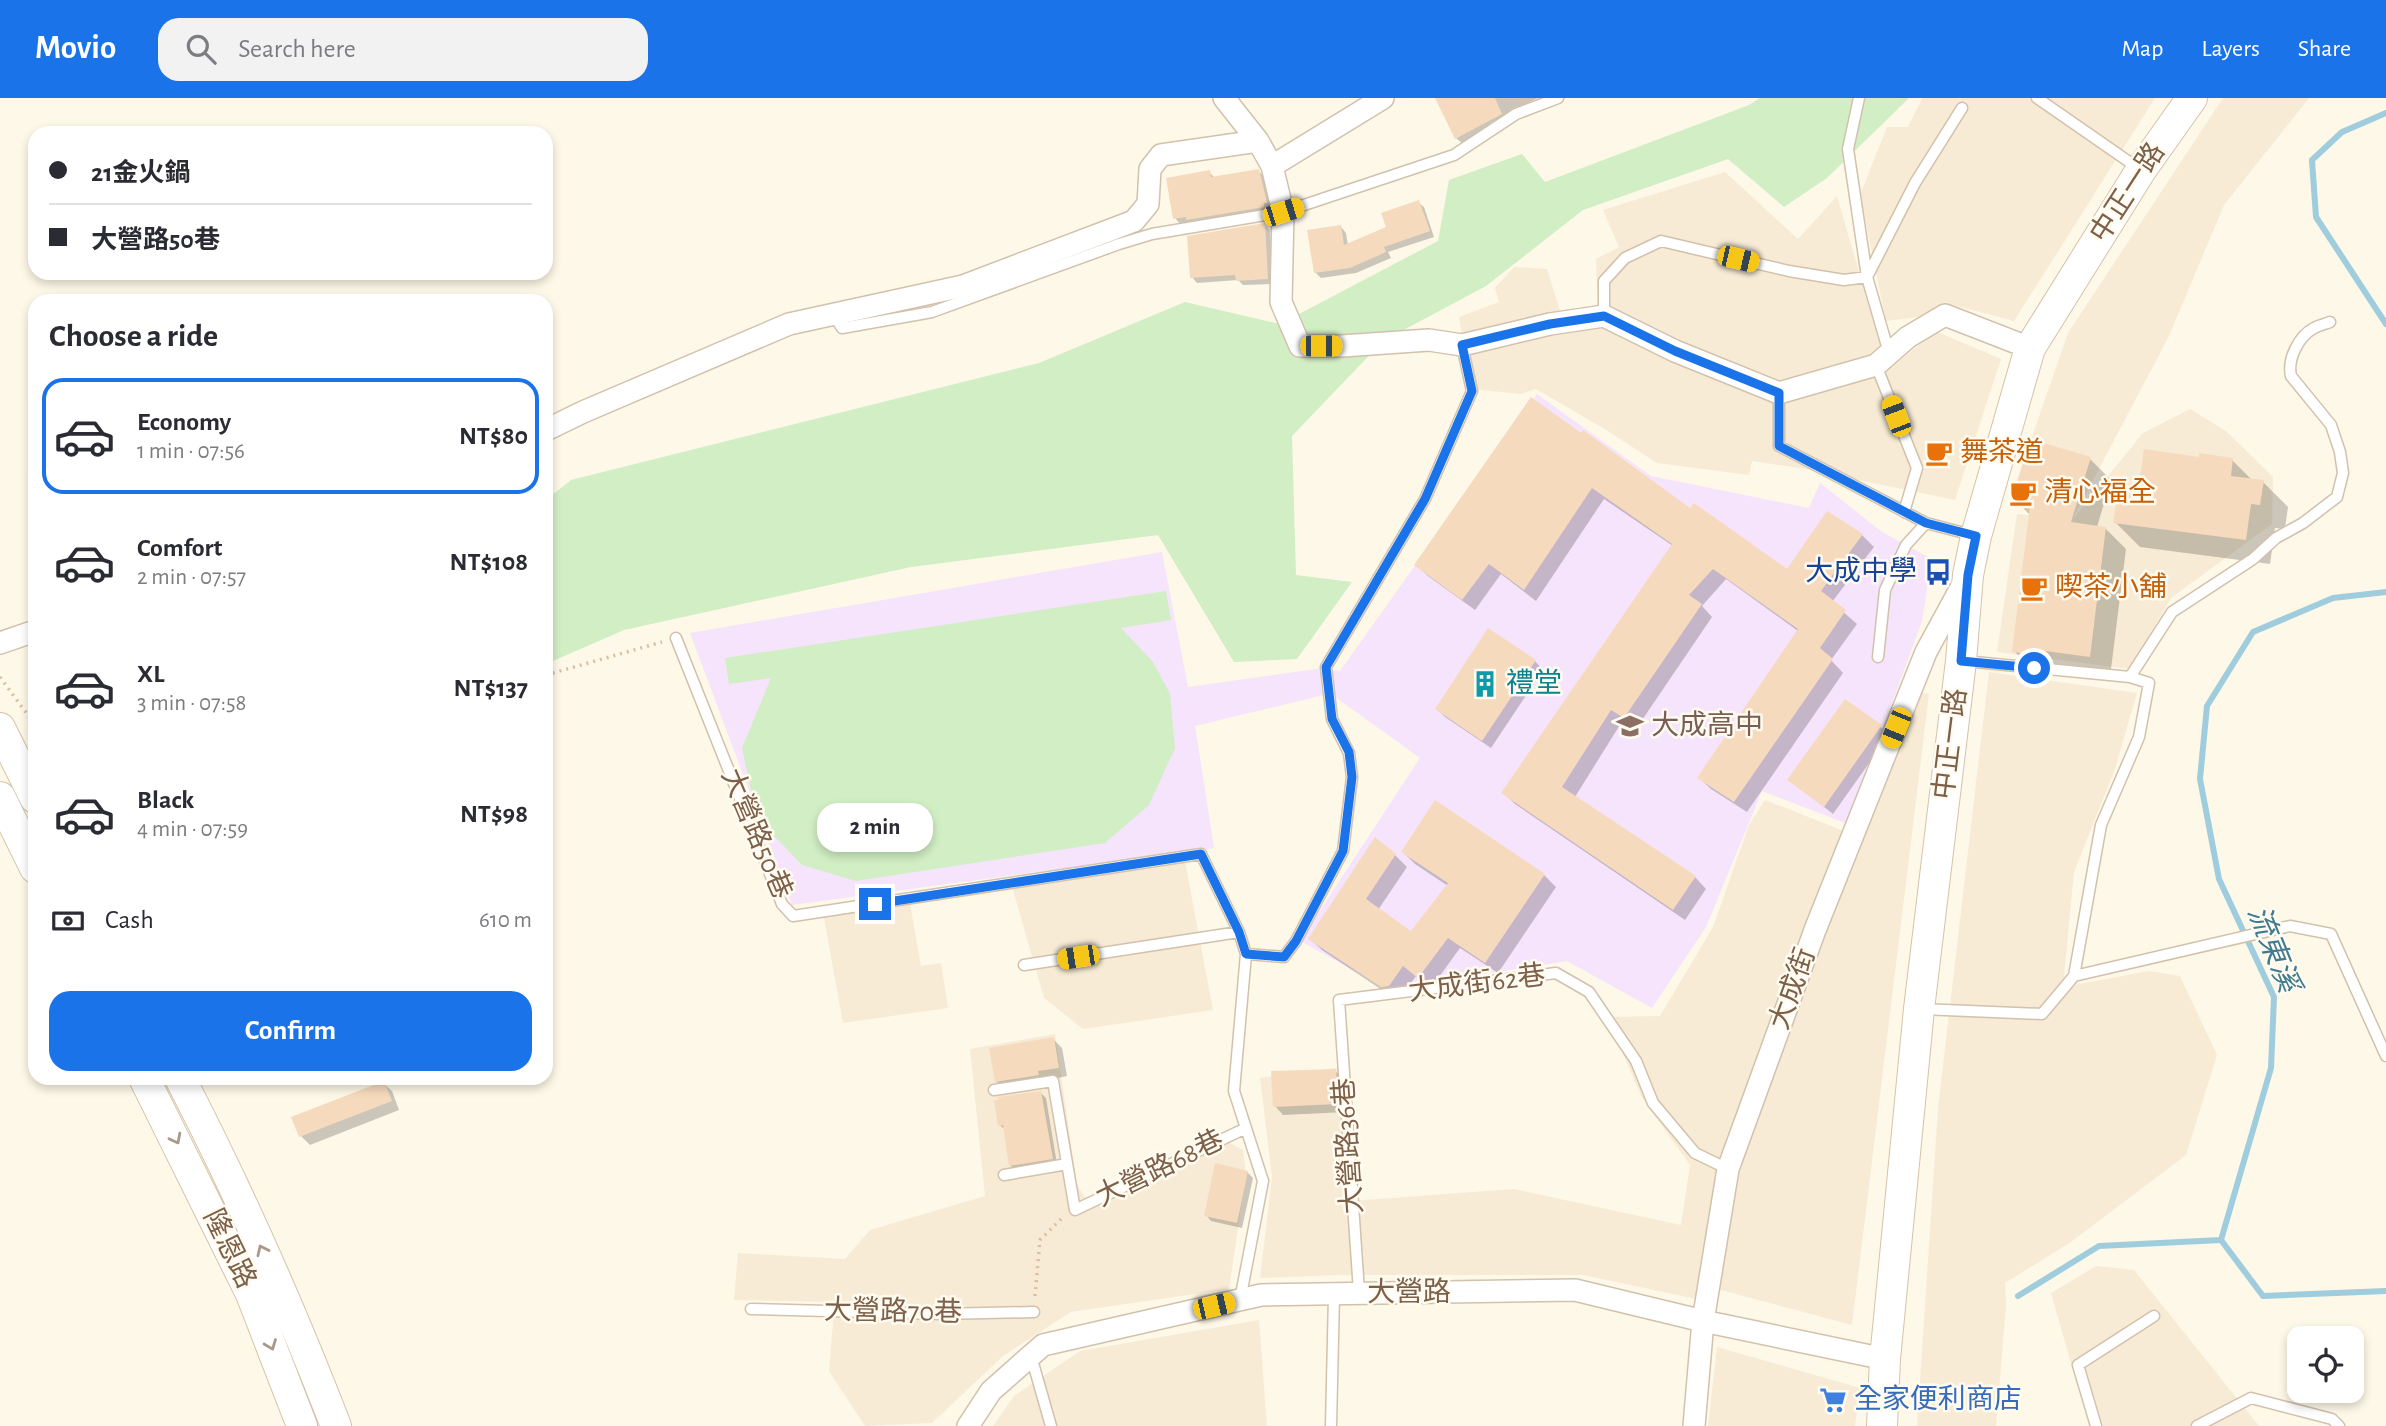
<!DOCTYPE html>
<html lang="en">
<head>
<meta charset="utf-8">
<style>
  body { margin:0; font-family:"Alegreya Sans","Noto Sans TC",sans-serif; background:#f2f2f3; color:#2b2b33; height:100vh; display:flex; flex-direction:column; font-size:26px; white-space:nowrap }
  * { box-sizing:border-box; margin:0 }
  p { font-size:23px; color:#7c7c81 }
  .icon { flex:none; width:38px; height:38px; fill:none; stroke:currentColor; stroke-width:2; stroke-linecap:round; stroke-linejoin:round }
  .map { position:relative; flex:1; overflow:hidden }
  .side { position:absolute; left:28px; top:196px; width:525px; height:791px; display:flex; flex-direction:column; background:#fff; border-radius:21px; box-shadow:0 4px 10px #0003 }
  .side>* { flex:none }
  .banner { position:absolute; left:28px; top:28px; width:525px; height:154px; border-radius:21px; box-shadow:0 4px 10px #0003; display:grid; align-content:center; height:154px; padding:0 21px; background:#fff }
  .buttons { position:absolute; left:2287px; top:1228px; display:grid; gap:14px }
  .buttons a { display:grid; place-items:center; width:77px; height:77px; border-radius:14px; background:#fff; box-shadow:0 4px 10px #0003; font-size:35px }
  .end { position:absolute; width:32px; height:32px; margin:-16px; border:9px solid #1a73e8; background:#fff; box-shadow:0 0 0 4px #fff }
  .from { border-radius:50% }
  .bubble { position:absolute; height:49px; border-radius:21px; background:#fff; box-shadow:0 4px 10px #0003; font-size:23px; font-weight:700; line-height:49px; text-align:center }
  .car { position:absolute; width:21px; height:42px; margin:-21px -10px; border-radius:9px; box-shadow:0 0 5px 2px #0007; background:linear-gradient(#f5c518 24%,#345 0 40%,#f5c518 0 76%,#345 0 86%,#f5c518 0) }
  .banner b { display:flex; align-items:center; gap:24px; height:66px; font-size:26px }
  .banner b+b { border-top:2px solid #e1e1e2 }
  .banner i { width:18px; height:18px; background:#2b2b33 }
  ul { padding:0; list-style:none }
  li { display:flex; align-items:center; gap:21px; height:116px; margin:0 14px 10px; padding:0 7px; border:4px solid transparent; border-radius:21px }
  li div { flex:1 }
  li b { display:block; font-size:26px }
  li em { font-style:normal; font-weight:700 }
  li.selected { border-color:#1a73e8 }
  li>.icon { width:63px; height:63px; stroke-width:1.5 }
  h2 { padding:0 21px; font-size:32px; line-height:84px }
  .pay { display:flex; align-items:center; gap:18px; height:77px; padding:0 21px; font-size:26px }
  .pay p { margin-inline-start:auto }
  .cta { display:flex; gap:14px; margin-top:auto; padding:14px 21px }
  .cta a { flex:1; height:80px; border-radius:21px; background:#1a73e8; color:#fff; font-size:28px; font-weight:700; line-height:80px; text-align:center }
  header { display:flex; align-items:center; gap:42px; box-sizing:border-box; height:98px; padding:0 35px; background:#1a73e8; color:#fff }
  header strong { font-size:33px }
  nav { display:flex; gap:38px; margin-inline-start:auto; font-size:24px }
  .search { width:490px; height:63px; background:#f2f2f3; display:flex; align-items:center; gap:18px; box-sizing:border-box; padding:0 24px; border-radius:21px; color:#7c7c81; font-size:26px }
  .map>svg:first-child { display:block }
  .residential { fill:#f7ebd5 }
  .education { fill:#f5e4fb }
  .green { fill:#d1eec4 }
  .shadow { fill:#0003 }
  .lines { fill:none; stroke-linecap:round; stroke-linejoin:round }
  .stream { stroke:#9fcddd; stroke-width:6 }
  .building { fill:#f6dabd }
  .lane-casing { stroke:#d2c1ac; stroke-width:13 }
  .street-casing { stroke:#d2c1ac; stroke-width:24 }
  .secondary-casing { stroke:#d6c2a9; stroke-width:32 }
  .path { stroke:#dcbd9f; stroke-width:3.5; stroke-dasharray:2 5; stroke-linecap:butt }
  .lane { stroke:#fff; stroke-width:10 }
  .street { stroke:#fff; stroke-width:21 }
  .secondary { stroke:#fff; stroke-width:30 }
  .oneway { stroke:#aa9889 }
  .route { stroke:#1a73e8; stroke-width:9 }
  .labels { text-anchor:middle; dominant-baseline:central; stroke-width:5; stroke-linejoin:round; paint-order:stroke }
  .street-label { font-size:28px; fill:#7c6049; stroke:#fffbf0 }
  .food-label { font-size:28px; fill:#c56008; stroke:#fffbf0; text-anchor:start }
  .transit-label { font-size:28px; fill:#164399; stroke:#fffbf0; text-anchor:end }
  .culture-label { font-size:28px; fill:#0d838f; stroke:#fffbf0; text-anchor:start }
  .education-label { font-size:28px; fill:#785e54; stroke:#fffbf0; text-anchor:start }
  .shop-label { font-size:28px; fill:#366cbe; stroke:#fffbf0; text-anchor:start }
  .water-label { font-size:30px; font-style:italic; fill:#407b90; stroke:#fffbf0 }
</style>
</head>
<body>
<header>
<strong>Movio</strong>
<div class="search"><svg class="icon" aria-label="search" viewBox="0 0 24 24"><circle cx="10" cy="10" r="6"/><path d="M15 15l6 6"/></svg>Search here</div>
<nav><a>Map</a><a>Layers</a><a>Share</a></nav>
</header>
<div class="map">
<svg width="2386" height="1328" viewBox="0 0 2386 1328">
  <rect width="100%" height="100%" fill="#fef8e8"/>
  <path class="residential" d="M1922,0H2155L2014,223L1953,207L1918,219L1886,223L1860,97L1887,29H1908Z
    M2223,0H2309L2224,107L2169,238L2072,422L2143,335L2190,311L2226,333L2273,379L2272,426L2171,500L2130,571L1997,554L2017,416L2072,422L2009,405L2068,235Z
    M1725,74L1798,141L1837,98L1881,250L1851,268V286L1892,269L1935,233L2001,261L1955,402L1806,371L1752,363L1749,377L1657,365L1603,330L1536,291L1520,296L1473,291L1459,219L1499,204L1495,190L1514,169L1547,171L1560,213L1598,214L1596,161L1619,149L1603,112Z
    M1989,574L2137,595L2115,671L2074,774L2063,889L2149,873L2180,878L2217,957L2186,1057L2071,1144L2005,1185L2006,1208L1996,1328H1917L1938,1010Z
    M1914,594L1929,596L1852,1227L1717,1191L1738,1068Z
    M1765,702L1844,733L1696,1201L1583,1177H1340L1260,1180L1272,1079L1260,980L1344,969L1351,1103L1514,1091L1681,1127L1690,1067L1642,1000L1607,919L1660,918L1713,829L1749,727Z
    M1184,758L1213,912L1083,931L1044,900L1011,785Z
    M909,800L921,868L941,865L948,910L843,925L822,809Z
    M1055,936L1077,1087L1090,1107L1149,1069L1222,1041L1243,1052L1246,1076L1229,1191L1071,1214L1003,1258L932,1325L865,1328L829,1273L833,1225L831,1204L734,1202L738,1155L845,1161L870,1132L985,1098L970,951Z
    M2096,1168L2134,1172L2259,1328H2089L2051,1195Z
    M1259,1222L1267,1328H993L1014,1298L1080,1253Z
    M1717,1249L1860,1290L1855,1328H1708Z"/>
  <path class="education" d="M1537,296L1651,378L1809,410L1820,385L1882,434L1932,461L1922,523L1848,726L1762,693L1706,829L1652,910L1567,863L1388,891L1300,843L1420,660L1331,596L1328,572L1340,573Z
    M1162,454L1188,589L1324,570L1328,596L1195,628L1214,750L792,807L690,535Z"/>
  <path class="green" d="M1760,0H1909L1827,80L1784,109L1728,61L1583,112L1486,188L1383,243L1292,338L1296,477L1352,484L1297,561L1234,564L1158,437L911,469L624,532L546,566V402L571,382L1039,265L1185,204L1280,226L1438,143L1449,82L1522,56L1545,84L1749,7Z
    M1166,493L1171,522L1121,530L1153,564L1170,596L1175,650L1149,707L1105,745L856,783L802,767L757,720L742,650L771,580L729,586L725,560Z"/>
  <path class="shadow" d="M1436,0H1538L1505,16L1509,24L1464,47L1456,40Z
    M1258,73L1264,78L1272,110L1269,111V114L1193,127L1191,124L1180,126L1175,120L1209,74L1215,80Z
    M1418,104L1424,109L1434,139L1388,154L1391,160L1356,175L1321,180L1315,174L1341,129L1346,135L1348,147L1388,130Z
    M1265,127L1270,132L1273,186L1243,187L1238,182L1197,185L1192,179Z
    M1531,301L1691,413L1787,474L1862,437L1874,449L1832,504L1857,526L1831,562L1843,575L1747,714L1711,691L1699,680L1798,533L1726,481L1702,508L1712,519L1636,631L1623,622L1575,699L1695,779L1706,791L1685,822L1515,706L1504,695L1673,448L1604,401L1536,503L1501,476L1475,512L1428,478L1416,467Z
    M2090,361L2111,382L2097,429L2105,430L2126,451L2110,579L2035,574L2014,553L2031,418L2014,401Z
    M2200,361L2232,362L2253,383L2263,384L2288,409L2285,431L2275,430L2270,466L2140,449L2115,424L2139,398Z
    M1535,563L1543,572L1491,650L1445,619L1437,611Z
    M1881,629L1889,637L1833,716L1790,682Z
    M1436,705L1544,777L1556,789L1498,875L1460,850L1431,890L1416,878L1401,899L1394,900L1322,852L1310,841L1395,757L1407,769L1378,812L1411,836L1448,788L1415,766L1403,754Z
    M1053,941L1062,950L1067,978L1005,992L996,983Z
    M1335,973L1344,981L1346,1014L1283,1017L1275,1008Z
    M383,985L392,993L399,1012L310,1047L301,1038L293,1020Z
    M1041,995L1046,1000L1057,1066L1016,1073L1010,1067L1005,1032L1000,1027Z
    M1247,1074L1253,1080L1242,1130L1211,1123L1206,1117Z"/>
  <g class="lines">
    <path class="stream" d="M2386,15L2342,34L2312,62L2316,119L2386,226
      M2386,494L2333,500L2253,534L2207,608L2200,681L2219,781L2274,899L2271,970L2221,1142L2263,1198L2386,1193
      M2018,1198L2099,1148L2221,1142"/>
  </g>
  <path class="building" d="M1435,0H1495L1502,16L1455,41Z
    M1259,71L1267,105H1264V109L1186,122V119L1173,121L1166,80L1210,72L1211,79Z
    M1419,102L1430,133L1384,149L1386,154L1350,170L1314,175L1307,132L1341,127L1344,147L1386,129L1381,115Z
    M1265,125L1268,181L1236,183L1235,177L1190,180L1187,138Z
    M1531,299L1581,335L1583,332L1690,410L1694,405L1787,471L1827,413L1863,436L1821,493L1846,512L1820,550L1833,561L1734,704L1697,680L1798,531L1713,471L1689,497L1702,506L1624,620L1611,612L1562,689L1696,778L1673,812L1501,695L1672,446L1592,390L1524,492L1489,466L1462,502L1414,467Z
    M2030,341L2091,359L2071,424L2106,429L2090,559L2038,552V557L2012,554L2030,407L2012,402Z
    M2144,351L2199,359V355L2233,360L2231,378L2264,382L2260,407L2251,406L2246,442L2113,425L2118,393L2138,396Z
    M1488,530L1536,562L1482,643L1435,611Z
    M1845,601L1882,627L1824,709L1787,682Z
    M1435,702L1545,776L1485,865L1448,840L1418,880L1403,868L1389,888L1381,889L1308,841L1375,739L1396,756L1366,801L1411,833L1448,785L1401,754Z
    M1054,939L1059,970L1038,973L1039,977L995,984L989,950Z
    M1336,971L1338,1006L1273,1009L1271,973Z
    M384,983L392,1003L299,1039L291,1019Z
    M1041,993L1053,1061L1009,1068L1003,1027L998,1028L994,1002H998L997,999Z
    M1215,1065L1248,1073L1237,1125L1204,1118Z"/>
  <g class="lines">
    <defs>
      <path id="lane" d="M1859,0L1848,51L1867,179L1889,255
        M2037,0L2138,70
        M833,216L842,230L932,214L1119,146L1152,136L1283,114L1454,57L1516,16L1558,0
        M1604,218V183L1625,160L1661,143L1789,173L1844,182L1867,179L1915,85L1962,10
        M1876,267L1917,370L1904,414
        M1779,295V348L1926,425L1976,438
        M676,540L782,806L793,818L1201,756L1239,834L1246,856L1234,993L1263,1083L1240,1202
        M1878,559L1885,492L1906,447L1926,425
        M1964,563L2130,579L2149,585L2139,639L2101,727L2074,878
        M2130,579L2172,514L2253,461L2276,440L2303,425L2337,399L2343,375L2340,354L2331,327L2291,278C2287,261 2299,238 2314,230C2319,227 2325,226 2330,224
        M1246,856L1284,859L1296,843L1343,753L1352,679L1349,655L1332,621L1326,569L1425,401L1472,293L1462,247
        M1024,867L1239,834
        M1921,911L2042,916L2074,878L2290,828L2331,836L2386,958
        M994,992L1053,983L1075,1112L1246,1030
        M1004,1077L1067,1066
        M1359,1194L1339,902L1556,875L1589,894L1636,963L1653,1005L1695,1055L1728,1071
        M751,1211L940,1216L1034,1214
        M1031,1258L1051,1328
        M1331,1328L1334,1197
        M2096,1328L2078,1267L2154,1218
        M2197,1328L2251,1300L2332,1321L2339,1328"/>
      <path id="street" d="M1224,0L1258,43L1272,68L1283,114L1281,204L1300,248H1342L1429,242L1462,247L1550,226L1604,218L1675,253L1779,295L1876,267L1908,239L1945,217L2030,250
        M1272,68L1383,0
        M546,332L583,314L789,226L963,188L1134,123L1148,106L1150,71L1161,57L1258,43
        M0,545L35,533
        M968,1328L991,1293L1043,1247L1261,1197L1575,1192L1703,1223L1885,1261
        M1694,1328L1703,1223L1728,1071L1815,832L1926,554L1963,486"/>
      <path id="secondary" d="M0,630L35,700
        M0,699L35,770
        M144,980L251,1196L302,1328
        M180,980C238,1092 290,1209 336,1328
        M1882,1328L1885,1261L1919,911L1961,563L1968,477L1976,438L2030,250L2141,72L2192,0"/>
    </defs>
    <use href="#lane" class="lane-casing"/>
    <use href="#street" class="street-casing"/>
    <use href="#secondary" class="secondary-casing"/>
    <path class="path" d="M546,577L662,544
      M0,579L35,627
      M1035,1198L1040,1142L1064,1118"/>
    <use href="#lane" class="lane"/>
    <use href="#street" class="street"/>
    <use href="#secondary" class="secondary"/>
  </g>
  <defs><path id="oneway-chevron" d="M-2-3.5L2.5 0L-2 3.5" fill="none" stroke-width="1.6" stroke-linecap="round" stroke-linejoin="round" transform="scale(1.75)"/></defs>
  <g class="oneway">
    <use href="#oneway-chevron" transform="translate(176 1041) rotate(63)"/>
    <use href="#oneway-chevron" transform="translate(262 1152) rotate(-115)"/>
    <use href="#oneway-chevron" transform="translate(271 1247) rotate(69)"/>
  </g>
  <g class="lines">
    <path class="route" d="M875,806L1201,756L1239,834L1246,856L1284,859L1296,843L1343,753L1352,679L1349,654L1332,621L1326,569L1425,401L1472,293L1462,247L1550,226L1604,218L1675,253L1779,295V348L1926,425L1976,438L1968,477L1961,563L2034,570"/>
  </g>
  <defs>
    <symbol id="cafe-bare" viewBox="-9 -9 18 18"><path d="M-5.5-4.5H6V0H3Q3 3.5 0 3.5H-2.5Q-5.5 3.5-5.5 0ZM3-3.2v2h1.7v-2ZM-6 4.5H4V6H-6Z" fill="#e8710a" stroke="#fffbf0" stroke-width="2.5" paint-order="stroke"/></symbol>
    <symbol id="bus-bare" viewBox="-9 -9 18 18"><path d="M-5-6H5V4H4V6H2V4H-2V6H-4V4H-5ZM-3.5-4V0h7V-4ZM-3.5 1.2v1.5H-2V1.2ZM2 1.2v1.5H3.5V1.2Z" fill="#1a4fb4" stroke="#fffbf0" stroke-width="2.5" paint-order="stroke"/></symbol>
    <symbol id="building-bare" viewBox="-9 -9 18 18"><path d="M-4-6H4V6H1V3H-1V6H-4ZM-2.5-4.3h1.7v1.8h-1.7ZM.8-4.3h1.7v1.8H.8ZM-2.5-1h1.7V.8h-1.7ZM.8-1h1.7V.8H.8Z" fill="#0f9aa8" stroke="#fffbf0" stroke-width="2.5" paint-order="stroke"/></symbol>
    <symbol id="school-bare" viewBox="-9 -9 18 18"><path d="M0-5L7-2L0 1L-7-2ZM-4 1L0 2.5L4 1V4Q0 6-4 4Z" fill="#8d6e63" stroke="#fffbf0" stroke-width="2.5" paint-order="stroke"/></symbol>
    <symbol id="supermarket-bare" viewBox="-9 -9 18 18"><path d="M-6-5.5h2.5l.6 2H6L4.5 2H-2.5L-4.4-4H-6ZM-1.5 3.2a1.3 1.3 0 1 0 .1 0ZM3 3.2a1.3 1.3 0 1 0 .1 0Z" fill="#3f7fe0" stroke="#fffbf0" stroke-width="2.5" paint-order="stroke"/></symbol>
  </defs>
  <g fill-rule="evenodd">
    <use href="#cafe-bare" x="1920" y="336" width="38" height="38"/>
    <use href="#cafe-bare" x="2004" y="376" width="38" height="38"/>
    <use href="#bus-bare" x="1919" y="455" width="38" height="38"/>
    <use href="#cafe-bare" x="2015" y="471" width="38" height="38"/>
    <use href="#building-bare" x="1466" y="567" width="38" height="38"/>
    <use href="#school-bare" x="1611" y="609" width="38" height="38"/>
    <use href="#supermarket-bare" x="1814" y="1283" width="38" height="38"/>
  </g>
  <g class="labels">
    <g class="street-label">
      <text transform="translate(2128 95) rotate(-57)">中正一路</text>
      <text transform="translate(1951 646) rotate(-83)">中正一路</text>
      <text transform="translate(756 736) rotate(67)">大營路50巷</text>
      <text transform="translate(1477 886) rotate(-7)">大成街62巷</text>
      <text transform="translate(1793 891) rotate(-70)">大成街</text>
      <text transform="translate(1349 1048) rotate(-94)">大營路36巷</text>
      <text transform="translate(1160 1071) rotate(-26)">大營路68巷</text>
      <text transform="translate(229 1151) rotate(64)">隆恩路</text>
      <text x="1409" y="1195">大營路</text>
      <text transform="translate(893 1214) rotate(1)">大營路70巷</text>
    </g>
    <g class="food-label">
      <text x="1960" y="355">舞茶道</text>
      <text x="2044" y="395">清心福全</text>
      <text x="2055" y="490">喫茶小舖</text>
    </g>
    <g class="transit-label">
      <text x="1917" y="474">大成中學</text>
    </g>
    <g class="culture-label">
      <text x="1506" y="586">禮堂</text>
    </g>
    <g class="education-label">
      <text x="1651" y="628">大成高中</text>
    </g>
    <g class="shop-label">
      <text x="1854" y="1302">全家便利商店</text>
    </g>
    <g class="water-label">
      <text transform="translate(2273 851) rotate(68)">流東溪</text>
    </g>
  </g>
</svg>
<div class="buttons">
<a><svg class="icon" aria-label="locate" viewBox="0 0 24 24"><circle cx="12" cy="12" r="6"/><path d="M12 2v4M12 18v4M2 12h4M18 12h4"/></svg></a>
</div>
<i class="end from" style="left:2034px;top:570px"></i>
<i class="end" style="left:875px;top:806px"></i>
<div class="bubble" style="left:817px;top:705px;width:116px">2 min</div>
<i class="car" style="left:1283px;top:114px;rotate:72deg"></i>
<i class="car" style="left:1738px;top:161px;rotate:103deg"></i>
<i class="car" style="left:1321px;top:248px;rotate:90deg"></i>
<i class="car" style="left:1896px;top:318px;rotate:339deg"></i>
<i class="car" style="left:1896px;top:630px;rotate:202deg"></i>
<i class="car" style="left:1078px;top:859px;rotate:261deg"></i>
<i class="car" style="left:1214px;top:1208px;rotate:77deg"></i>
<div class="banner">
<b><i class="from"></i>21金火鍋</b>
<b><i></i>大營路50巷</b>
</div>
<section class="side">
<h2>Choose a ride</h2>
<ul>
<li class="selected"><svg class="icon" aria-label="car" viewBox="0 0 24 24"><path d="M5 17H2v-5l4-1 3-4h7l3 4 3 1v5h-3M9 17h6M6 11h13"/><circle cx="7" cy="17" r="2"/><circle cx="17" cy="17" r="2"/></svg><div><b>Economy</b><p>1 min · 07:56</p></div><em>NT$80</em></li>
<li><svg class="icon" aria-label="car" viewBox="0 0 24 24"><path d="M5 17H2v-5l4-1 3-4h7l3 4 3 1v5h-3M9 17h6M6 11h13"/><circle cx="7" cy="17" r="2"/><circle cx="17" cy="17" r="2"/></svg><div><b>Comfort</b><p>2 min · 07:57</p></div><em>NT$108</em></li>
<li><svg class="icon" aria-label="car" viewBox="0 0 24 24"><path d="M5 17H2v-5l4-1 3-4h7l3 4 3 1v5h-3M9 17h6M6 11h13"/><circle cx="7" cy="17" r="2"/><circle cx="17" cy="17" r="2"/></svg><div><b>XL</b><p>3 min · 07:58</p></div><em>NT$137</em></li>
<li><svg class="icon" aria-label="car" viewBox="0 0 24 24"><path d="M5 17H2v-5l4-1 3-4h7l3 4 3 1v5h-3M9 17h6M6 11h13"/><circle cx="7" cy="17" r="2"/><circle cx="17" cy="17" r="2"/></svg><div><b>Black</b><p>4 min · 07:59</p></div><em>NT$98</em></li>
</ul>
<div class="pay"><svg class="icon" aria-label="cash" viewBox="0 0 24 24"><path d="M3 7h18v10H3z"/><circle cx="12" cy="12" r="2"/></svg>Cash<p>610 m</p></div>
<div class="cta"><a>Confirm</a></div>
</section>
</div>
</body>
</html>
